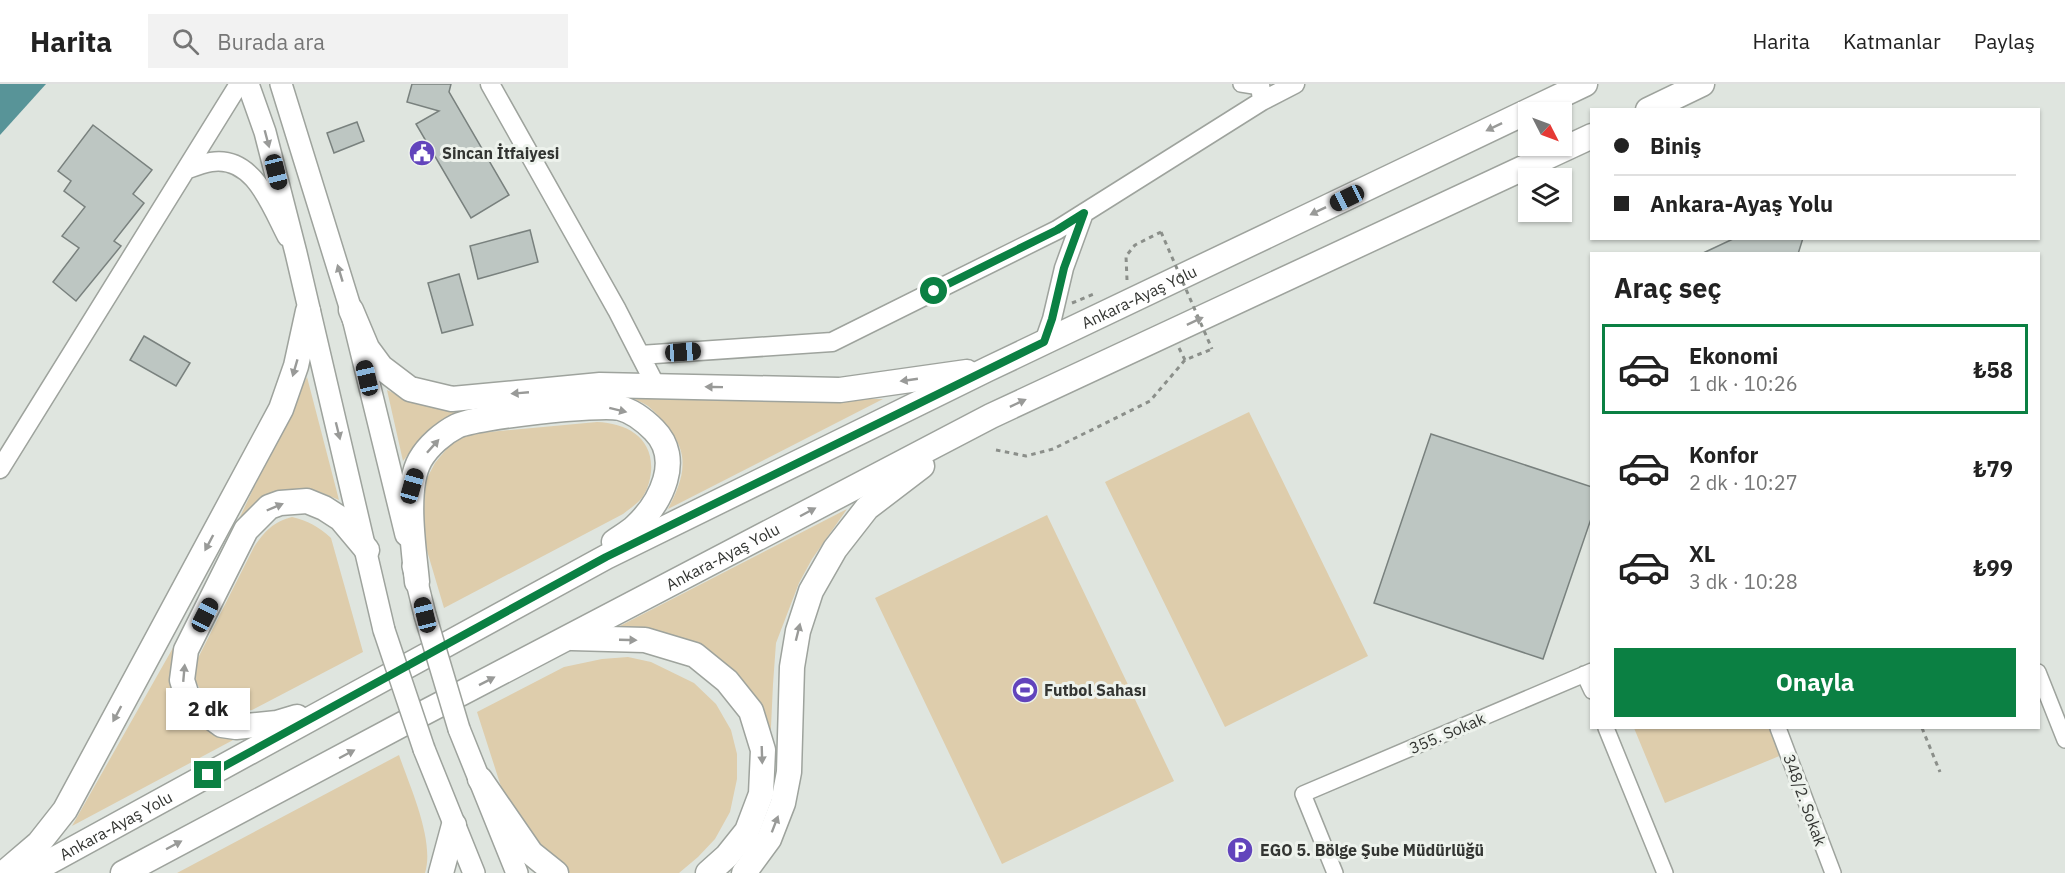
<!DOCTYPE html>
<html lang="tr">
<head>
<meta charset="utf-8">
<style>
  body { margin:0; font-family:"IBM Plex Sans",sans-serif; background:#f2f2f2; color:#222; height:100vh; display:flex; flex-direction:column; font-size:22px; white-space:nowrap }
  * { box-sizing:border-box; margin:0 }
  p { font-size:20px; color:#767676 }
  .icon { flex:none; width:33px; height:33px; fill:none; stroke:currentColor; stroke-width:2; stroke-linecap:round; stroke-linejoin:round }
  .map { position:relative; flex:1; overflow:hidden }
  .side { position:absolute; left:1590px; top:168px; width:450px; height:477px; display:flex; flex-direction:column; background:#fff; border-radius:0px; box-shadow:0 2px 4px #0004 }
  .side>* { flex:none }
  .hud { position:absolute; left:1590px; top:24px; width:450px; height:132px; border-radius:0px; box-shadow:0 2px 4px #0004; display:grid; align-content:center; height:132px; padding:0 24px; background:#fff }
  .needle { width:39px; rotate:132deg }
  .tools { position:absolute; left:1518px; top:18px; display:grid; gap:12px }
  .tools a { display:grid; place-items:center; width:54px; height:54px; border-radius:0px; background:#fff; box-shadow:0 2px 4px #0004; font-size:30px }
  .end { position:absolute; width:27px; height:27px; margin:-14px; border:8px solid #0b8043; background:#fff; box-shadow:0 0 0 3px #fff }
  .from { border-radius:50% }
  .bubble { position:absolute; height:42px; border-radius:0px; background:#fff; box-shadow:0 2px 4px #0004; font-size:20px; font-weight:800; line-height:42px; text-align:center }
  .car { position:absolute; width:18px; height:36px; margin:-18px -9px; border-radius:8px; box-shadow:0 0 4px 2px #0007; background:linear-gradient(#222 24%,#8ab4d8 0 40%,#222 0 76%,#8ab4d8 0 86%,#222 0) }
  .hud b { display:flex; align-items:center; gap:21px; height:57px; font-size:22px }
  .hud b+b { border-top:2px solid #e0e0e0 }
  .hud i { width:15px; height:15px; background:#222 }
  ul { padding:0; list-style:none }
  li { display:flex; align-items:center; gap:18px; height:90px; margin:0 12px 9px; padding:0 12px; border:3px solid transparent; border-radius:0px }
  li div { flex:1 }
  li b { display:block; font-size:22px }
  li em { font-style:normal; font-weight:800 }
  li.active { border-color:#0b8043 }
  li>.icon { width:54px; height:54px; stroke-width:1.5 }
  h2 { padding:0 24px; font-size:27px; line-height:72px }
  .cta { display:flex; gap:12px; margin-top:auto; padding:12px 24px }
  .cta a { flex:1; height:69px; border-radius:0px; background:#0b8043; color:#fff; font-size:24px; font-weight:800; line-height:69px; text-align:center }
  header { display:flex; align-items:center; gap:36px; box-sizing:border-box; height:84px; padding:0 30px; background:#fff; border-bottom:2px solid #e0e0e0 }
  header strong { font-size:28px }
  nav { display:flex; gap:33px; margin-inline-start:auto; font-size:21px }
  .search { width:420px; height:54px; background:#f2f2f2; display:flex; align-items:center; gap:15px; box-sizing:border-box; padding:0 21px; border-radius:0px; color:#767676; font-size:22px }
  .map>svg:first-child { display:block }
  .green { fill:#decdac }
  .water { fill:#589498 }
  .building { fill:#bdc6c2; stroke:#79817e; stroke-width:1.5 }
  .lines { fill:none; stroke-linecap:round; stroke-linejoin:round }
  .minor-casing { stroke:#9ea39d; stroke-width:18 }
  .tertiary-casing { stroke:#9ea39d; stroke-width:21 }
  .secondary-casing { stroke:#9ea39d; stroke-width:24 }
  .trunk-casing { stroke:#9ea39d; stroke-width:27 }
  .path { stroke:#8b8f8a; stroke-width:3; stroke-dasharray:4.5 4.5; stroke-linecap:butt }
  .minor { stroke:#fff; stroke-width:15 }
  .tertiary { stroke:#fff; stroke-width:18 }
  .secondary { stroke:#fff; stroke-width:21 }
  .trunk { stroke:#fff; stroke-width:24 }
  .secondary-bridge-casing { stroke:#9ea39d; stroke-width:24; stroke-linecap:butt }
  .path-bridge { stroke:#8b8f8a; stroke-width:3; stroke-dasharray:4.5 4.5; stroke-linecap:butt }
  .secondary-bridge { stroke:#fff; stroke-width:21 }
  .oneway { fill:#999a98 }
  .route { stroke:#0b8043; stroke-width:8 }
  .labels { text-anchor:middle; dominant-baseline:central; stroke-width:6; stroke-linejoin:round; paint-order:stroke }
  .poi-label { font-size:16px; font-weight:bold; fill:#333532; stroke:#edf2ec; text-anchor:start }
  .street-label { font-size:16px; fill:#333532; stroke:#edf2ec }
</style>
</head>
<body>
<header>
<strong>Harita</strong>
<div class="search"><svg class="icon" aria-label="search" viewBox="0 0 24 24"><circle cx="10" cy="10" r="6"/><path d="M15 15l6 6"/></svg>Burada ara</div>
<nav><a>Harita</a><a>Katmanlar</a><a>Paylaş</a></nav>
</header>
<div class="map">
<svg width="2065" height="789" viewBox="0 0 2065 789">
  <rect width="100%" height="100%" fill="#dfe5df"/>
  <path class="green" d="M307,293L339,416L320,408L304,406L237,439Z
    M387,306C419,322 433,326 469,325C438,336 423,352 403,377Z
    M627,312L883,315L668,425C676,409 685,391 682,372C680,354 661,333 648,322C642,318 634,315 627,312Z
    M1249,328L1368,572L1225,643L1105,398Z
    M597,338C627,339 654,354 651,388C650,397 647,408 641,415C636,421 629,425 623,430L444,524L417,433L425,398L435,379L449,362L468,350Z
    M847,425L812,475L799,499L776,559L773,600L768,707L735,600L614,545Z
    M1047,431L1174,697L1002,780L875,514Z
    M292,433C308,437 318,442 331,454L363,568L252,626L232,628L221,626L209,619L195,597L196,578L254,463C265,447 273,438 292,433Z
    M191,532L186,625C201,644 214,647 235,655L72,742Z
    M628,573L651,578L694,599L716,620L731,646L737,670V695L730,728L715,755L698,773L679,789H570L537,764L505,715L477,628L564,583L602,575Z
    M1634,644H1770L1782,671L1665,719Z
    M399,671C410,703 435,757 425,789H177Z"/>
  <path class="water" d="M0,0H46L0,51Z"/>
  <path class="building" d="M412,0H451L449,8L509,111L471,134L416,40L439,27L407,18Z
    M357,38L364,57L334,69L327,49Z
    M93,41L152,86L133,110L144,119L114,157L121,162L76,217L53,198L79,164L62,152L85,123L64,107L71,97L58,87Z
    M530,146L538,178L478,195L470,162Z
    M1735,154H1803L1798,170H1701Z
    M459,190L473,241L442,249L428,199Z
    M144,252L190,279L176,302L130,276Z
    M1431,350L1592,403V432L1543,575L1374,519Z"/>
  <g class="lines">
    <defs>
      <path id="minor" d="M1241,0L1260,3
        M2038,588L2065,656
        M1584,590L1592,607
        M1606,644L1665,789
        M1778,644L1833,789
        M1335,789L1303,710L1592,587"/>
      <path id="tertiary" d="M490,0L617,226L656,302
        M1262,17L1295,0
        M188,85C196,82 204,79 211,78C254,71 271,123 287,153
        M1044,258L1052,235L1064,184L1084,129
        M640,271L832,258L1057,146L1262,17L1260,0
        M0,385L239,0"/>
      <path id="secondary" d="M248,0L265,48L296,169L384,546
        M281,0L351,226L406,451
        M413,482L425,531
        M459,645L517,789
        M424,665L474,789"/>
      <g id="trunk">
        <path d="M1648,26L1702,0"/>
        <path d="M351,226L367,264L381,283L410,305L452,315L600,301L840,306L967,288"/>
        <path d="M417,498C414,465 404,405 420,376C428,362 443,349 457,342C476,333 600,319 620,324C632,327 645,337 654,346C683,375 661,418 636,442C630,448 621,453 614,458"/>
        <path d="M572,554L645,556L695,571L727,597L751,627L763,666L761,710L747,747L727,772L708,789"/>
        <path d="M297,633L277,639L236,643L222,641L200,625L187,612L182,596L186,566L246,446L269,423L280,419L307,417L324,424L341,435L367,466"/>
        <path d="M480,695L531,769L556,789"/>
        <path d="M4,789L39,759L65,726L281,325L296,282L308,227"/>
        <path id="s1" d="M29,789L606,473L988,285L1585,0"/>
        <path id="s2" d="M123,789L416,633L991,332L1592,52"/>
        <path d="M441,789L454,741"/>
        <path d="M744,789L769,755L783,719L789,688L792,583L798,547L811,507L835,465L867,424L922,382"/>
      </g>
    </defs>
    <use href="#minor" class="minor-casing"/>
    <use href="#tertiary" class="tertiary-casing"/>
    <use href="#secondary" class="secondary-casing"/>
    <use href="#trunk" class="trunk-casing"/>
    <path class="path" d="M1127,196L1126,172L1135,161L1161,148
      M1072,219L1094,210
      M1179,264L1185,276
      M996,366L1026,372L1053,365L1150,317L1185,276L1212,265
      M1922,644L1940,688"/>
    <use href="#minor" class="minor"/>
    <use href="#tertiary" class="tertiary"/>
    <use href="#secondary" class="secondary"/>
    <use href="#trunk" class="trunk"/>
    <defs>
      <path id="secondary-bridge" d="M425,531L459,645
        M384,546L424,665"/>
    </defs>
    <use href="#secondary-bridge" class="secondary-bridge-casing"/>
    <path class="path-bridge" d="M1161,148L1212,265"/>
    <use href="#secondary-bridge" class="secondary-bridge"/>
  </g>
  <defs><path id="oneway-solid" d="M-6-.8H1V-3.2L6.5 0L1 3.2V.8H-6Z" transform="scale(1.5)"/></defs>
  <g class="oneway">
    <use href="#oneway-solid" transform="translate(1494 43) rotate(154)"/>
    <use href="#oneway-solid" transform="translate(267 55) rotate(75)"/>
    <use href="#oneway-solid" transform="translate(1318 127) rotate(154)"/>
    <use href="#oneway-solid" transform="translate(340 189) rotate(-107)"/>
    <use href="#oneway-solid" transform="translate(1195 237) rotate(-25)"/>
    <use href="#oneway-solid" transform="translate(295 284) rotate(106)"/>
    <use href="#oneway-solid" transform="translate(909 296) rotate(172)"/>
    <use href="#oneway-solid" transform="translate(714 303) rotate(-179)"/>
    <use href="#oneway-solid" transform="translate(520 309) rotate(175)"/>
    <use href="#oneway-solid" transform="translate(1018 319) rotate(-25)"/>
    <use href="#oneway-solid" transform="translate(618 326) rotate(14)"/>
    <use href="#oneway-solid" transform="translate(338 347) rotate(76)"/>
    <use href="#oneway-solid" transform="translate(433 362) rotate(-48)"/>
    <use href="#oneway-solid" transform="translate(275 423) rotate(-23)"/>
    <use href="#oneway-solid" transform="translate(808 428) rotate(-28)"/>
    <use href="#oneway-solid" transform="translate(209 459) rotate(118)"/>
    <use href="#oneway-solid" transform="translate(798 548) rotate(-76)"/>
    <use href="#oneway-solid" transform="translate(628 556) rotate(2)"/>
    <use href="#oneway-solid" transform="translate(184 589) rotate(-85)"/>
    <use href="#oneway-solid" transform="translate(487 597) rotate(-27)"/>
    <use href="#oneway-solid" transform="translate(117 630) rotate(118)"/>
    <use href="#oneway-solid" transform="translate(347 670) rotate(-28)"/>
    <use href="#oneway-solid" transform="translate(762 671) rotate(88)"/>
    <use href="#oneway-solid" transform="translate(775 740) rotate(-69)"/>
    <use href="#oneway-solid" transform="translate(174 761) rotate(-28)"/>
  </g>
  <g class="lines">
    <path class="route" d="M208,691L606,473L1044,258L1052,235L1064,184L1084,129L1057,146L934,207"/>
  </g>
  <defs>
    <symbol id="civic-disc" viewBox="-11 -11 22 22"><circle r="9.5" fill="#6244bc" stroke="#edf2ec"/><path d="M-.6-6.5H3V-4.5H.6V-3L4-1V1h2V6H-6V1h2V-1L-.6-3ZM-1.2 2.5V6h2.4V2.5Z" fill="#fff"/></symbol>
    <symbol id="stadium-disc" viewBox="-11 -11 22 22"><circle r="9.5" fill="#6244bc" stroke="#edf2ec"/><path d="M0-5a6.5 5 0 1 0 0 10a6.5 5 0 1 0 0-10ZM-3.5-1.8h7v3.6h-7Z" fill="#fff"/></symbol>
    <symbol id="parking-disc" viewBox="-11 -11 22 22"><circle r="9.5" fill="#6244bc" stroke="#edf2ec"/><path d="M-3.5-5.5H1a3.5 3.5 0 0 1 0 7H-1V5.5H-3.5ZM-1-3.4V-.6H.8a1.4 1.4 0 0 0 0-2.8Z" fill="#fff"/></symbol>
  </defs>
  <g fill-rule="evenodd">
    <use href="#civic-disc" x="407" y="54" width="30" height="30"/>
    <use href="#stadium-disc" x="1010" y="591" width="30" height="30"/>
    <use href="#parking-disc" x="1225" y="751" width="30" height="30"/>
  </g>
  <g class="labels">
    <g class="poi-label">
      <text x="442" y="69">Sincan İtfaiyesi</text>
      <text x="1044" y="606">Futbol Sahası</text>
      <text x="1260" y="766">EGO 5. Bölge Şube Müdürlüğü</text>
    </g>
    <g class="street-label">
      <text stroke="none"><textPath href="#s1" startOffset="1251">Ankara-Ayaş Yolu</textPath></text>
      <text stroke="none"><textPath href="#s2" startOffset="678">Ankara-Ayaş Yolu</textPath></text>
      <text transform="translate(1447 649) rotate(-23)">355. Sokak</text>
      <text transform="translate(1805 716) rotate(70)">348/2. Sokak</text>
      <text stroke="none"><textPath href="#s1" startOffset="99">Ankara-Ayaş Yolu</textPath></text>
    </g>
  </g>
</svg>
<div class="tools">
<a><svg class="needle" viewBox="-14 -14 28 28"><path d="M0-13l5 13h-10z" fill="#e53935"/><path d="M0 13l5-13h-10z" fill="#767676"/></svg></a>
<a><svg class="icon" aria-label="layers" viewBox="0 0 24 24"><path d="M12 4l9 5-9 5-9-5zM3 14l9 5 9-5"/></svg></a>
</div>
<i class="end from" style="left:934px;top:207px"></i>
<i class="end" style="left:208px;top:691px"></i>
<div class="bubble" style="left:166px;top:604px;width:84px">2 dk</div>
<i class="car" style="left:276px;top:88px;rotate:166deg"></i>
<i class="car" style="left:1347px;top:114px;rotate:244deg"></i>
<i class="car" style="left:683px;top:268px;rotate:86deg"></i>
<i class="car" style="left:367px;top:294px;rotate:347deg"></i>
<i class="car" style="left:412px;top:402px;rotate:16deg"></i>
<i class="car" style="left:205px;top:531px;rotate:27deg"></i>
<i class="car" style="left:425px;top:531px;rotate:346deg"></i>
<div class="hud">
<b><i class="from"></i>Biniş</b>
<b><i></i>Ankara-Ayaş Yolu</b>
</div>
<section class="side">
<h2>Araç seç</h2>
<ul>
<li class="active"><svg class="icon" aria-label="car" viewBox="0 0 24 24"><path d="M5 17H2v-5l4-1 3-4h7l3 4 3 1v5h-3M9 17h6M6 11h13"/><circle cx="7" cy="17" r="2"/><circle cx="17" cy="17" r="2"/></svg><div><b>Ekonomi</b><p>1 dk · 10:26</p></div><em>₺58</em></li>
<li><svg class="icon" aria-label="car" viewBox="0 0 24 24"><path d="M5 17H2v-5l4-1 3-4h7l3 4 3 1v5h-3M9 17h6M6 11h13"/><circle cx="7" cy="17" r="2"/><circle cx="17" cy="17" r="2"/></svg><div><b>Konfor</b><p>2 dk · 10:27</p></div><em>₺79</em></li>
<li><svg class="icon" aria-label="car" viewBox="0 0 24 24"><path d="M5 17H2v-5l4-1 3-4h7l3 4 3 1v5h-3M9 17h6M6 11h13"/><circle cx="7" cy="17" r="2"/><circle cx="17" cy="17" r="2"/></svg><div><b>XL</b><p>3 dk · 10:28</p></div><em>₺99</em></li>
</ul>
<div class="cta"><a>Onayla</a></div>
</section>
</div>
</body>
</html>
